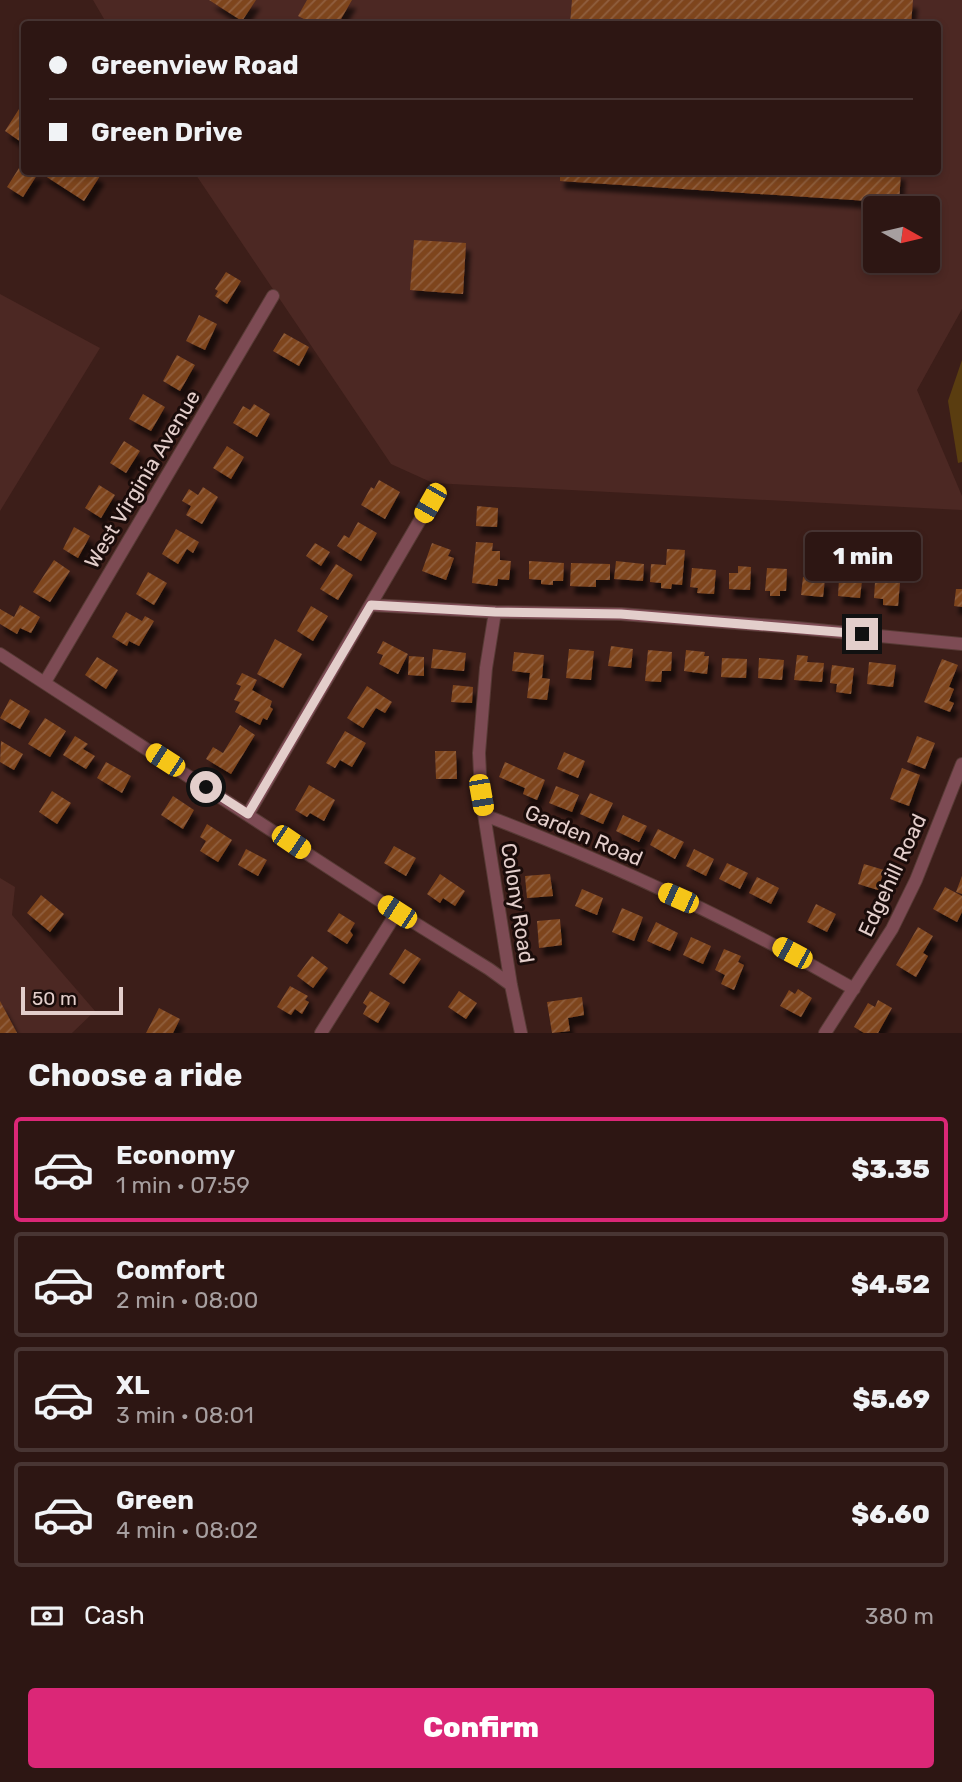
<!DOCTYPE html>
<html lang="en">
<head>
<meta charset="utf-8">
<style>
  body { margin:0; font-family:Rubik,sans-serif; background:#392321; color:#f1f3f6; height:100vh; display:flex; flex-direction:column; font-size:26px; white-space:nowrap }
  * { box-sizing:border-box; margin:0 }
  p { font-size:23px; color:#a79fa0 }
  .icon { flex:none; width:38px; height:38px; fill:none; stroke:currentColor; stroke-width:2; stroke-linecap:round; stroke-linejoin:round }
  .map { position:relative; height:1033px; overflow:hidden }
  .drawer { display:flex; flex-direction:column; background:#2d1613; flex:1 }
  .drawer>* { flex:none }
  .top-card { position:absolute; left:21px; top:21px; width:920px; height:154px; border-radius:7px; box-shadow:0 4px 10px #0003,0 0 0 2px #483533; display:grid; align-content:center; height:154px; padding:0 28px; background:#2d1613 }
  .needle { width:46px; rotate:98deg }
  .tools { position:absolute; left:863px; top:196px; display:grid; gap:14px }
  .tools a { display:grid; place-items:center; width:77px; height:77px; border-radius:7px; background:#2d1613; box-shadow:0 4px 10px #0003,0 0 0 2px #483533; font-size:35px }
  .scale { position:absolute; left:21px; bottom:18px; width:102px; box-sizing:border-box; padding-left:7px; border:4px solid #e3cecb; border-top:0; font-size:19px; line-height:24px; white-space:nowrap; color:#e3cecb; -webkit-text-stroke:5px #1a0c0a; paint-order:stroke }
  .end { position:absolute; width:32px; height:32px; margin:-16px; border:9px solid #e3cecb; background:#111; box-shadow:0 0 0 4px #111 }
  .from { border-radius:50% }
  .bubble { position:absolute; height:49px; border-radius:7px; background:#2d1613; box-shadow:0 4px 10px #0003,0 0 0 2px #483533; font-size:23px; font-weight:800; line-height:49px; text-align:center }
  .car { position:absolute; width:21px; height:42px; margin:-21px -10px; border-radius:9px; box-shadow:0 0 5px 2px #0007; background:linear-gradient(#f5c518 24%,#345 0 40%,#f5c518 0 76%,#345 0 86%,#f5c518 0) }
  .top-card b { display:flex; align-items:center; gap:24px; height:66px; font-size:26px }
  .top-card b+b { border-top:2px solid #483533 }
  .top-card i { width:18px; height:18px; background:#f1f3f6 }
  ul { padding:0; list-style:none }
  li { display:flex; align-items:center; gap:21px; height:105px; margin:0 14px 10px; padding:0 14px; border:4px solid #483533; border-radius:7px }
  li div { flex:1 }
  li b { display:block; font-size:26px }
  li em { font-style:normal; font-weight:800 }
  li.selected { border-color:#db2777 }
  li>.icon { width:63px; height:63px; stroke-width:1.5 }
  h2 { padding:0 28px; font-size:32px; line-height:84px }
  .pay { display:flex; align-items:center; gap:18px; height:77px; padding:0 28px; font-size:26px }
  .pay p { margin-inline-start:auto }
  .cta { display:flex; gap:14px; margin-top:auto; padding:14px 28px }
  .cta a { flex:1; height:80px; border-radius:7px; background:#db2777; color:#fff; font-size:28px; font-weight:800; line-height:80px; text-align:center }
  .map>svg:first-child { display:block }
  .built { fill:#4c2823; fill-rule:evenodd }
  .green { fill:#5a3d10 }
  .building { fill:url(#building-hatch); filter:url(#shadow) }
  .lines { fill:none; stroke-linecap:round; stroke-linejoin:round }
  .minor-casing { stroke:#573a35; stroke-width:14 }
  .minor { stroke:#7d4b54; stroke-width:12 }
  .route { stroke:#e3cecb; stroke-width:9 }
  .labels { text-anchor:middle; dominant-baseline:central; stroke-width:6; stroke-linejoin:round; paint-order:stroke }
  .street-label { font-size:21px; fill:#e3cecb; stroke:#1a0c0a }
</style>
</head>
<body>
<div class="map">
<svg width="962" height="1033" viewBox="0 0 962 1033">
  <defs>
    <pattern id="building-hatch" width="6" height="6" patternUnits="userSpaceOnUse" patternTransform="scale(1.75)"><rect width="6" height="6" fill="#7e451f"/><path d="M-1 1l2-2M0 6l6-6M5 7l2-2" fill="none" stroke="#905f3e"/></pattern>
    <filter id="shadow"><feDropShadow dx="4.5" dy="8" stdDeviation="2" flood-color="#0009"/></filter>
  </defs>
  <rect width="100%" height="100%" fill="#3c1e19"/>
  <path class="built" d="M93,0H962V309L917,390L962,496V510L433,483L391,464L194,172H938V24H107ZM875,208H928V261H875Z
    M0,294L100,348L0,511Z
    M0,878L15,887L12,915L95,1011L72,1033H0Z"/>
  <path class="green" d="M962,360V462L958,463L948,401Z"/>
  <path class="building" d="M209,0H256L242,21Z
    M307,0H352L338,24H314L298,16Z
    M572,0H913L911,24H570Z
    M19,109L24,112V144L5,131Z
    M24,160V172H93L100,176L84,201L39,172L23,197L7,187Z
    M560,172H901L899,203L560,181Z
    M414,240L466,243L463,294L410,290Z
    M226,272L241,281L227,304L215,296L218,291L215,289Z
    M199,315L217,324L205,350L186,341Z
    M284,333L309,347L299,366L273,351Z
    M177,355L195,365L180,391L163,381Z
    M143,394L165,407L151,431L129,419Z
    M254,404L270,414L257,437L233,423L243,406L250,410Z
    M124,441L140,451L126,473L110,463Z
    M227,446L244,457L231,479L213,468Z
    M379,480L400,492L385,519L361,505L371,487L374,489Z
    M99,485L115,495L101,518L85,508Z
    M203,487L218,497L202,524L186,515L191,506L182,501L189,489L198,495Z
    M477,506L498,508L497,527L476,526Z
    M358,522L377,533L361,561L337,546L344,535L349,538Z
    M74,527L90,536L78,558L63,549Z
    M176,529L199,542L193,553L187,549L178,564L162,554Z
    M476,542L493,543L492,551H500V560L511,561L509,580L498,579L497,586L472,583Z
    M315,543L330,552L321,566L306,556Z
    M432,543L451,550L448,556L454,558L446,580L422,571Z
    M873,547L889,548L888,566L872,565Z
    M667,549L685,550L682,585L672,584L671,589L661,588V583L650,582L651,564L666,565Z
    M54,560L70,571L50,602L33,592Z
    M529,561L564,563L563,581H553V585L541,584V580L529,579Z
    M616,561L644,564L643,581L614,579Z
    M571,563L610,564V580H596V587L570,586Z
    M336,564L353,575L338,600L320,589Z
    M738,566L751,567L750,590L729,589V573H738Z
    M692,568L716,570L714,594L697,593L698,588L690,587Z
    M767,568L787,569L786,591H780V596H770V591H765Z
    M148,572L167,583L154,605L136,594Z
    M803,577L825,579L823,597L801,595Z
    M839,579L862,581L860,598L838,596Z
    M875,582L900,583L898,606L883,605V599L874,598Z
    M956,589H962V607L954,606Z
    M20,605L40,617L31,633L20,628L17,634L0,624V609L14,617Z
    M311,606L328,616L313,641L297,631Z
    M126,612L142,621L145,616L154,621L139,646L129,641L127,646L112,637Z
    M275,639L302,654L283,688L257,674Z
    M383,641L408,654L398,674L379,664L383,655L377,653Z
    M611,646L633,649L631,668L608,666Z
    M433,649L466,653L464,671L431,668Z
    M569,649L594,651L591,680L566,678Z
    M648,650L672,652L671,671H662L661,682L645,681Z
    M686,650L705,652L704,656H709L707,674L684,671Z
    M514,652L544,655L542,678L550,679L547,700L527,698L530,673L512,671Z
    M797,655L808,656L807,662L824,663L822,682L794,680Z
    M409,656L424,657V676L408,675Z
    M97,657L118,670L106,689L85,675Z
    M722,658L747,659L746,678L721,677Z
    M759,658L784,660L782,680L758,678Z
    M942,659L958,665L949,687L954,689L949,701L954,703L950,712L924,702Z
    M869,662L896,665L893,687L867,684Z
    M832,665L854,668L851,694L836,692L837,684L830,683Z
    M242,673L257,680L252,690L272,701L270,707L273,709L267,720L263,718L260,725L235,712L240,702L234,700L241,686L236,684Z
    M453,685L473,687L472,703L451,702Z
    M367,686L392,702L385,713L376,708L363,728L347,718Z
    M10,699L30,711L20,729L0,718Z
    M45,718L66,731L50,757L28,744Z
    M240,725L255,735L231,774L206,759L213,747L223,753Z
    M345,731L366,743L352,767L340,760L335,768L326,763Z
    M75,736L88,744L83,749L95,756L86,769L63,755Z
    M917,736L935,743L925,769L907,762Z
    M1,741L23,754L14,770L0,762Z
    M435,751H456L457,779H436Z
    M564,752L585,761L578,778L557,769Z
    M106,762L131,776L122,793L97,778Z
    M505,762L545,780L537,800L523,794L525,788L499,777Z
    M902,768L920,775L909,806L890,799Z
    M309,785L335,800L324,821L310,813L307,817L295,810Z
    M556,786L579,795L572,812L549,803Z
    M52,791L71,803L57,824L39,812Z
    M590,793L613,803L603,824L580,814Z
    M173,796L194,810L183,829L161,815Z
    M623,815L647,826L639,842L616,831Z
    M207,824L232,840L218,862L200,851L206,841L200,837Z
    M658,829L684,842L675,859L650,845Z
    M394,846L416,858L406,876L384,863Z
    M246,849L267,860L258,876L238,865Z
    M694,849L714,859L706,876L686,866Z
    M727,863L748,873L740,889L719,879Z
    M864,864L884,870L878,890L858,884Z
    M440,874L465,891L455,906L443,898L440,903L427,894Z
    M550,874L553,896L527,898L525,876Z
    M962,876V894L956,892Z
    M757,877L779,888L771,904L749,893Z
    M945,887L962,896V912L957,922L933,909Z
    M582,889L603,898L597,915L575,906Z
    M41,895L64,914L50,932L27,913Z
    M816,904L836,914L827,932L807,922Z
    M622,908L643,917L634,941L612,932Z
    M339,913L355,923L350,931L353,935L347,944L327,931Z
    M560,919L562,945L539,948L537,921Z
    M656,922L678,933L670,951L647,941Z
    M918,927L933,936L923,953L928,956L916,977L896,965Z
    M691,937L711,946L703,964L683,955Z
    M405,949L421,959L404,984L389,974Z
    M724,949L741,956L738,962L744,965L734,990L721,984L725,975L715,970Z
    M312,956L328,968L313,988L297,976Z
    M290,986L308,996L305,1000L309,1002L302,1014L295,1009L291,1015L277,1007Z
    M798,989L812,998L801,1017L780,1006L789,990L795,994Z
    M370,991L390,1003L378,1023L363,1014L367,1006L363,1003Z
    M459,991L477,1003L466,1019L448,1007Z
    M582,997L584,1015L568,1018L570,1031L552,1033L547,1002Z
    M878,1000L892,1008L878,1033H864L854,1027L868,1003L875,1007Z
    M0,1001L17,1033H0Z
    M159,1008L180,1019L173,1033H146Z"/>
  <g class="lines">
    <defs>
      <path id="minor" d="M371,605L495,612L621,614L787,627L962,644
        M495,612L486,668L479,753L481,795L511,985L521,1033
        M0,654L397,912L489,969L511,985
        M45,682L273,296
        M248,814L430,503
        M484,815C612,863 735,921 854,989
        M321,1033L397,912
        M825,1033L892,929L916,880L962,764"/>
    </defs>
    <use href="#minor" class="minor-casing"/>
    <use href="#minor" class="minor"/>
  </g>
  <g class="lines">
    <path class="route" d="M206,787L248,814L371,605L495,612L621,614L862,634"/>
  </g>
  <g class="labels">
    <g class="street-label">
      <text transform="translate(142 479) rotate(-59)">West Virginia Avenue</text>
      <text transform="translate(584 835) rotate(23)">Garden Road</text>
      <text transform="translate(892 875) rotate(-65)">Edgehill Road</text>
      <text transform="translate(518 903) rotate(81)">Colony Road</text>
    </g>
  </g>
</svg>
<div class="tools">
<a><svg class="needle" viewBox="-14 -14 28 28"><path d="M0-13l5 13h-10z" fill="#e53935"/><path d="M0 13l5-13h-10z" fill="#a79fa0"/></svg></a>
</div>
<div class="scale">50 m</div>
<i class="end from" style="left:206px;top:787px"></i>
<i class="end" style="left:862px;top:634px"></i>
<div class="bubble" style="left:805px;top:532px;width:116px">1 min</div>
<i class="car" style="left:430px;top:503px;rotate:210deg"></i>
<i class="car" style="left:165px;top:760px;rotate:303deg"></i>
<i class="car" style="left:481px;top:795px;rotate:170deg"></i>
<i class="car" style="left:291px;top:842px;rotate:124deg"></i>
<i class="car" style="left:678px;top:898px;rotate:294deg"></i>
<i class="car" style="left:397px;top:912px;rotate:303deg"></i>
<i class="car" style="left:792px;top:953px;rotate:298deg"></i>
<div class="top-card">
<b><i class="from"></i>Greenview Road</b>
<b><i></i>Green Drive</b>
</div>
</div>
<section class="drawer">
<h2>Choose a ride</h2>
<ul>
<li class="selected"><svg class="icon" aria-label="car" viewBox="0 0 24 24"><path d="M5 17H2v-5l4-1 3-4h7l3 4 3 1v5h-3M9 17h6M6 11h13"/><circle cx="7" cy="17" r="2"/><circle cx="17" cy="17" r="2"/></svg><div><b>Economy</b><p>1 min · 07:59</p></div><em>$3.35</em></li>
<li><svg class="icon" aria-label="car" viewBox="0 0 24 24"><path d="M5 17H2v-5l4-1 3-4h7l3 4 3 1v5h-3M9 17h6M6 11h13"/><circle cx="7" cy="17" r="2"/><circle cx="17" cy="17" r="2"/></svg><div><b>Comfort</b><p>2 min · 08:00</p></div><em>$4.52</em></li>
<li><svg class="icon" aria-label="car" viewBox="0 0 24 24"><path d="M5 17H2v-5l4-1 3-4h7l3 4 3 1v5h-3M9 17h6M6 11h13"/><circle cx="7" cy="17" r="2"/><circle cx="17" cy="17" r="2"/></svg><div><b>XL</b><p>3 min · 08:01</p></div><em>$5.69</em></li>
<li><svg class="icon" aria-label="car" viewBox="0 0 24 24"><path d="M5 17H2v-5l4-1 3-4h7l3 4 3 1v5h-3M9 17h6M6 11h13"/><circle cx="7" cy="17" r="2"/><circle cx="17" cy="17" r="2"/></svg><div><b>Green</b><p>4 min · 08:02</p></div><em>$6.60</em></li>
</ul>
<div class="pay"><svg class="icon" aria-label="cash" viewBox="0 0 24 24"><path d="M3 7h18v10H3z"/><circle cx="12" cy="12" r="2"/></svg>Cash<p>380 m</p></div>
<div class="cta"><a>Confirm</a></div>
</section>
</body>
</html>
